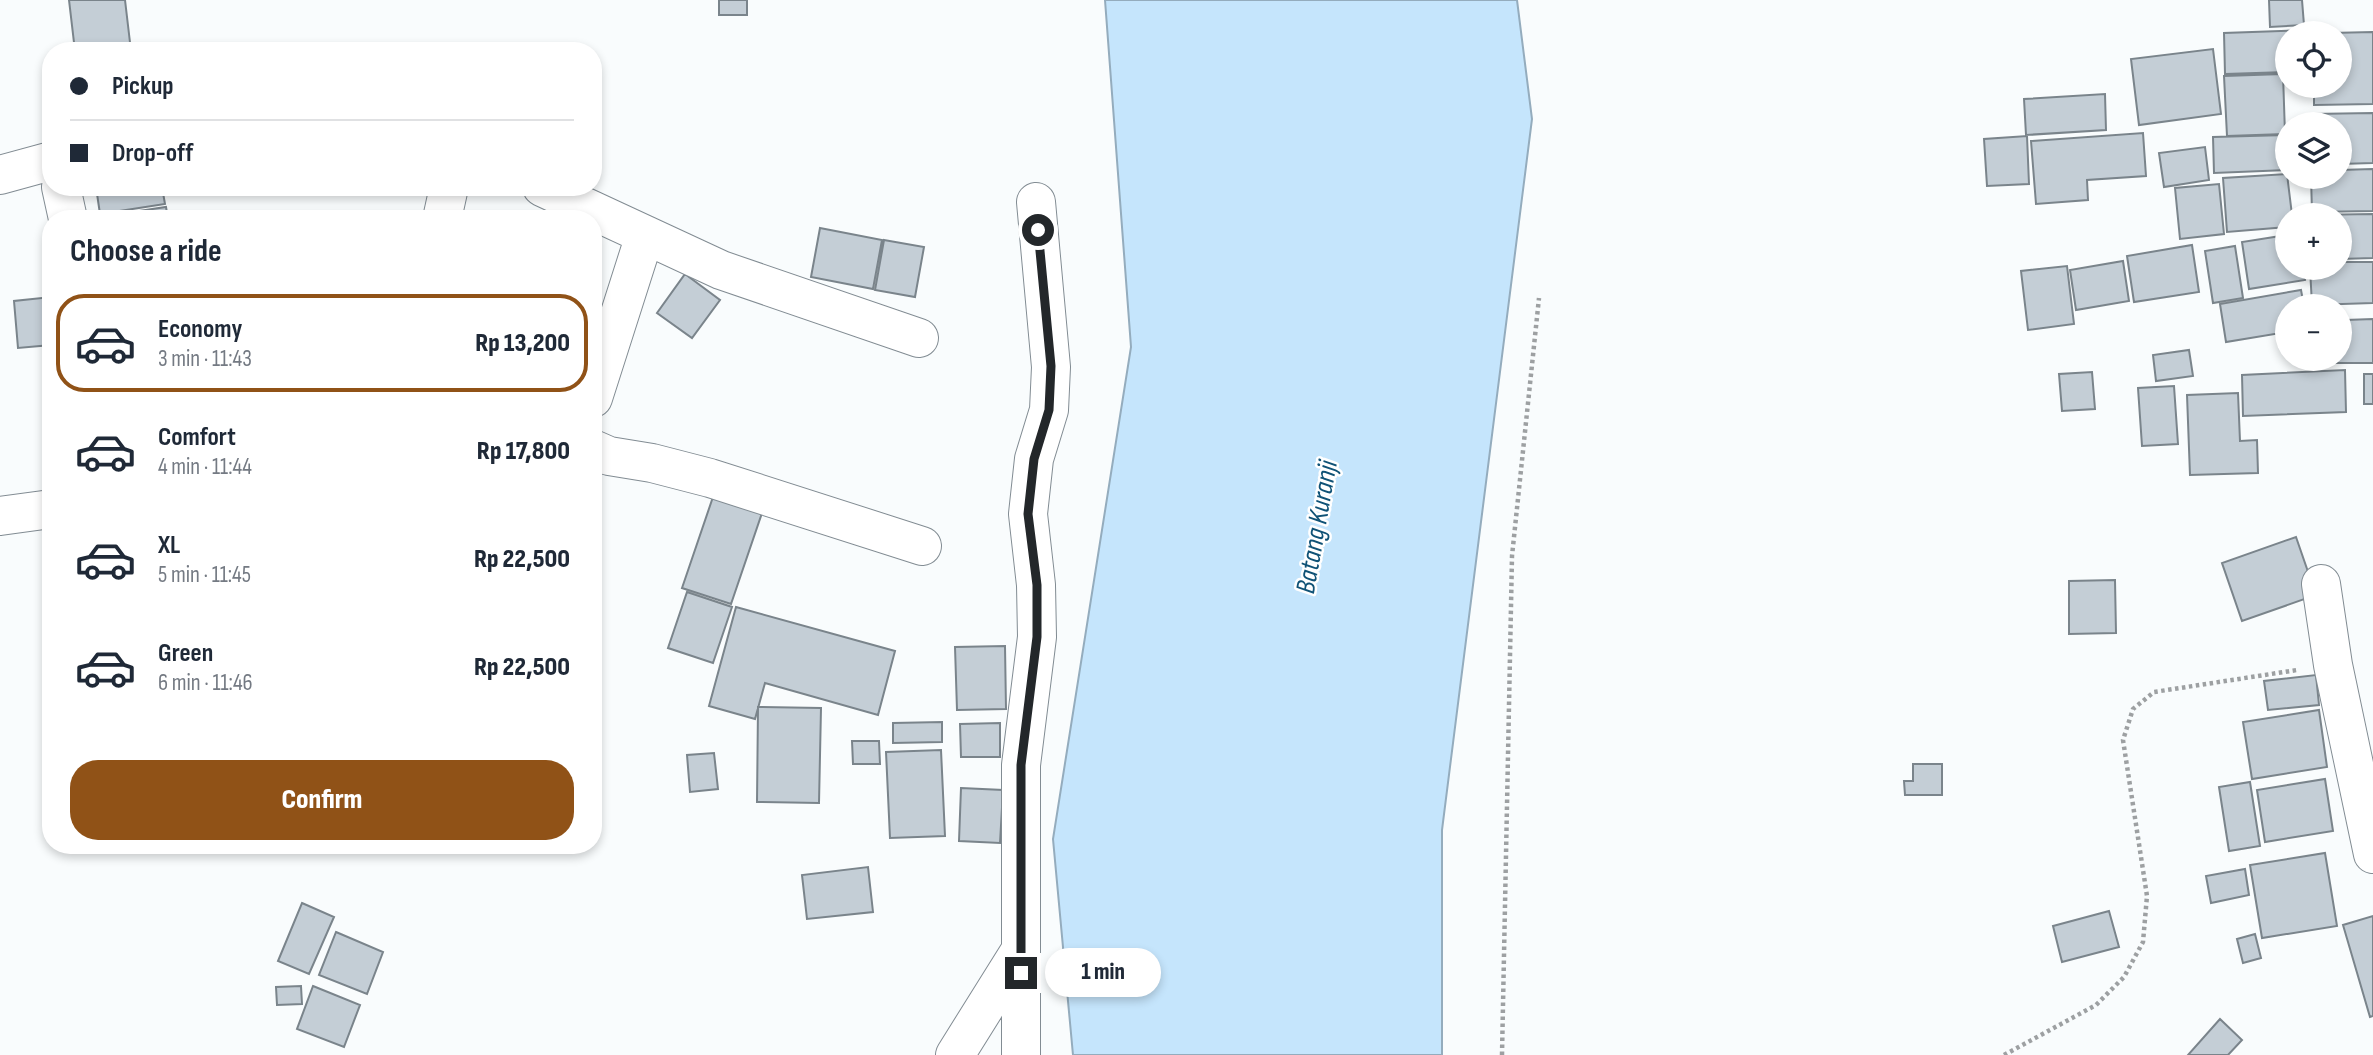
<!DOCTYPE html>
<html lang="en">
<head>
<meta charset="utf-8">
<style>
  body { margin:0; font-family:"Sofia Sans Condensed",sans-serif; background:#f2f2f3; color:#1f2937; height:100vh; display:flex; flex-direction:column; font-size:26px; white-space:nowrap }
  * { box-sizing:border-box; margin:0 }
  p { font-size:23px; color:#747a83 }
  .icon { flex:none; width:38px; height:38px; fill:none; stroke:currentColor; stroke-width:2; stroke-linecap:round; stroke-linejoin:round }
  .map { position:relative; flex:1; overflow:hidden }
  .side { position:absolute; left:42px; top:210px; width:560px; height:644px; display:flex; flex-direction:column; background:#fff; border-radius:28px; box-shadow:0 4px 10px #0003 }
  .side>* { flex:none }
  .guide { position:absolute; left:42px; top:42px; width:560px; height:154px; border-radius:28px; box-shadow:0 4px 10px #0003; display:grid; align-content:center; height:154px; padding:0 28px; background:#fff }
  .fabs { position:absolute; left:2275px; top:21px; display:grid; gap:14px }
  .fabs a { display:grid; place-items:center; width:77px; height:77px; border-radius:50%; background:#fff; box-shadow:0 4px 10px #0003; font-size:35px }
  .end { position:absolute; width:32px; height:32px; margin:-16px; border:9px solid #23272a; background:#fff; box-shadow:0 0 0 4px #fff }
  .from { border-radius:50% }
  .bubble { position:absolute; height:49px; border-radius:24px; background:#fff; box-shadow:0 4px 10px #0003; font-size:23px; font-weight:800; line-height:49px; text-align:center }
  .guide b { display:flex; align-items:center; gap:24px; height:66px; font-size:26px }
  .guide b+b { border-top:2px solid #e0e1e3 }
  .guide i { width:18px; height:18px; background:#1f2937 }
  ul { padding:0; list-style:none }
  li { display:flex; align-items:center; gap:21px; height:98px; margin:0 14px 10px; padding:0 14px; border:4px solid transparent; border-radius:28px }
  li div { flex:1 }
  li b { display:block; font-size:26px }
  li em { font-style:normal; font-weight:800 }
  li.current { border-color:#905217 }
  li>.icon { width:63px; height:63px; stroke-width:1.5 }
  h2 { padding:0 28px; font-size:32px; line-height:84px }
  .button { display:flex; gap:14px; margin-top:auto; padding:14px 28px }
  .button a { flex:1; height:80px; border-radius:28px; background:#905217; color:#fff; font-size:28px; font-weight:800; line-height:80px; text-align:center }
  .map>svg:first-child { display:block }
  .water { fill:#c5e5fc; stroke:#94acbd; stroke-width:2 }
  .building { fill:#c4ced6; stroke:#7a848b; stroke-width:2 }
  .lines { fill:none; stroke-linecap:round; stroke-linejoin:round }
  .minor-casing { stroke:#828c93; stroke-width:40 }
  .path { stroke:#9da0a2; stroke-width:4.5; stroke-dasharray:3.5 3.5; stroke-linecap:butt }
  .minor { stroke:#fff; stroke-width:38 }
  .route { stroke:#23272a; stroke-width:9 }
  .labels { text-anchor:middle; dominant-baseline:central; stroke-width:5; stroke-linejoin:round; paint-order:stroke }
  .water-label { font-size:28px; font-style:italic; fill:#0f5276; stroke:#fff }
</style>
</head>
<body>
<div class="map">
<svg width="2373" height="1055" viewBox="0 0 2373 1055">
  <rect width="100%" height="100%" fill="#f9fcfd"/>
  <path class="water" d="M1105,0H1517L1532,119L1442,830V1055H1073L1053,839L1131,347Z"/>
  <path class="building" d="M69,0H125L131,51H75Z
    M719,0H747V15H719Z
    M2269,0H2302L2304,25L2270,27Z
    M2305,30V33H2287V72L2225,74L2224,33Z
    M2373,32V104L2314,105V86H2340V33H2330Z
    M2213,49L2221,114L2139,125L2131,59Z
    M2283,74L2285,134L2227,136L2224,76Z
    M2105,94L2106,130L2026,135L2024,99Z
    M2373,113V163L2340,164V124H2313L2312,114Z
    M2143,133L2146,176L2087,180L2088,200L2036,204L2031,141Z
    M2287,135V170L2214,173L2213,137Z
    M2027,136L2029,184L1987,186L1984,139Z
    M2205,147L2209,180L2164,187L2159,153Z
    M2373,169V211L2312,212L2311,177H2340V170Z
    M2287,174L2292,215H2287V227L2227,232L2223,178Z
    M2219,184L2224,234L2180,239L2175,188Z
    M96,187H162L165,204L100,214Z
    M166,207L168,219H99V217Z
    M2373,214V258L2340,259V215H2309Z
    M820,228L882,240L873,289L811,277Z
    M2287,235V268H2303L2305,280L2249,289L2242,242Z
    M884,240L924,247L915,297L875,290Z
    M2192,245L2199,292L2134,302L2127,256Z
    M2235,246L2243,298L2213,303L2205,251Z
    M2123,261L2129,301L2076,310L2070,270Z
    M2340,262H2373V303L2312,305L2310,268H2340Z
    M2067,266L2074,324L2028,330L2021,271Z
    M685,274L720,300L692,338L657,313Z
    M2301,290L2304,306H2287V332L2226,342L2220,304Z
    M51,297V345L18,348L14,301Z
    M2373,319V363H2311V359H2340V330H2346V320Z
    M2189,350L2193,376L2156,381L2153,355Z
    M2345,370L2346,412L2243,416L2242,375Z
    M2092,372L2095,409L2062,411L2059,374Z
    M2364,374H2373V404H2364Z
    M2174,386L2178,444L2142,446L2138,388Z
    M2238,393L2240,441L2257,440L2258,473L2190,475L2187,395Z
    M714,494L763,510L731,604L682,588Z
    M2296,537L2316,595L2242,621L2222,563Z
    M2115,580L2116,633L2069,634V581Z
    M687,592L732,607L713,663L668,648Z
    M736,607L895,651L878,715L765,683L755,719L709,706Z
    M1005,646L1006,709L957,710L955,647Z
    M2316,675L2319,705L2268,710L2264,681Z
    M758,707L821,708L819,803L757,802Z
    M2319,710L2327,767L2252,779L2243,722Z
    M942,722V742L893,743V723Z
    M1000,723V757H961L960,724Z
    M852,741H879L880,764H853Z
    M941,750L945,836L890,838L886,752Z
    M714,753L718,789L690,792L687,755Z
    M1913,764H1942V795H1905L1904,781H1913Z
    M2325,779L2333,831L2265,842L2257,790Z
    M2250,782L2260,846L2229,851L2219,787Z
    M961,788L1003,790L1000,843L959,841Z
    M2325,853L2337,926L2262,938L2250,865Z
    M868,867L873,912L807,919L802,875Z
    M2245,869L2249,895L2211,903L2206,876Z
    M302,903L334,917L309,974L278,961Z
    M2109,911L2119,947L2062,962L2053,926Z
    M2373,916V1016L2370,1017L2343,925Z
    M336,932L383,952L367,994L319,975Z
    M2255,934L2261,958L2243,963L2237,939Z
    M301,986L302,1004L277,1005L276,987Z
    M313,986L360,1005L344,1047L297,1029Z
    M2220,1019L2242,1040L2228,1055H2188Z"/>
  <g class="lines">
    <defs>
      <path id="minor" d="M0,175L51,161
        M61,187L68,219
        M542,187L721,270L919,338
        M442,219L449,187
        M593,398L645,235
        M593,449L609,456L652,463L710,478L922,546
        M0,516L51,509
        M2321,584L2333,665L2373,854
        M955,1055L1020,951
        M1021,1055V765L1037,637L1036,585L1028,514L1034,459L1049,410L1051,367L1036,202"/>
    </defs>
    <use href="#minor" class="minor-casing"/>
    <path class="path" d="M1502,1055L1512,556L1539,298
      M2004,1055L2096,1005L2124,977L2143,942L2147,896L2123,740L2133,709L2154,692L2297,670"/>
    <use href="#minor" class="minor"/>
  </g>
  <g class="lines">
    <path class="route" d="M1021,973V765L1037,637V585L1028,514L1034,459L1049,410L1051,366L1038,230"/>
  </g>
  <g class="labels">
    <g class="water-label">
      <text transform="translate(1317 527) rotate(-80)">Batang Kuranji</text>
    </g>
  </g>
</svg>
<div class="fabs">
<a><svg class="icon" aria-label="locate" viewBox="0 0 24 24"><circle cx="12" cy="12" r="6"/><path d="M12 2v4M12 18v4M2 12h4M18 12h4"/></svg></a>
<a><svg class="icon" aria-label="layers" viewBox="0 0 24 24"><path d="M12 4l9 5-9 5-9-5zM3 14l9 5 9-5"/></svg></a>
<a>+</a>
<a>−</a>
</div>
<i class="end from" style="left:1038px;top:230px"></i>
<i class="end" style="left:1021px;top:973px"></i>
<div class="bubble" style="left:1045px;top:948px;width:116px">1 min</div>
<div class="guide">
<b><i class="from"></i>Pickup</b>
<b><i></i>Drop-off</b>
</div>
<section class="side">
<h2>Choose a ride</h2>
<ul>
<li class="current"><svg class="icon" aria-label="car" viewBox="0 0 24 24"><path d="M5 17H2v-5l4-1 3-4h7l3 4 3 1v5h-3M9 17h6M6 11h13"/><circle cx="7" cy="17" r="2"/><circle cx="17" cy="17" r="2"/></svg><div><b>Economy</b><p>3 min · 11:43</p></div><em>Rp 13,200</em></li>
<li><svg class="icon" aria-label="car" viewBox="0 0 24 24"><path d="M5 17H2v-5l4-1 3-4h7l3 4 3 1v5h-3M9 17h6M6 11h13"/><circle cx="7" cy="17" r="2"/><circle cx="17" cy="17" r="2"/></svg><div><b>Comfort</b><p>4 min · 11:44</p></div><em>Rp 17,800</em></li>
<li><svg class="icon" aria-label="car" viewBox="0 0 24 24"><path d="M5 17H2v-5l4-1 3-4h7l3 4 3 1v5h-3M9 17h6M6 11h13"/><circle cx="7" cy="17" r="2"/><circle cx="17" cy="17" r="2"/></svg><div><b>XL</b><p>5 min · 11:45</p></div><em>Rp 22,500</em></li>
<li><svg class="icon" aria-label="car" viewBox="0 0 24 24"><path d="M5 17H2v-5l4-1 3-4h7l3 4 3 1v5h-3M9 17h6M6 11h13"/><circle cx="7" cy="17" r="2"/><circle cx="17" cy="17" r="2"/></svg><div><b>Green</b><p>6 min · 11:46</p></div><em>Rp 22,500</em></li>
</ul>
<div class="button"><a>Confirm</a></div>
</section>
</div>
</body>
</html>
